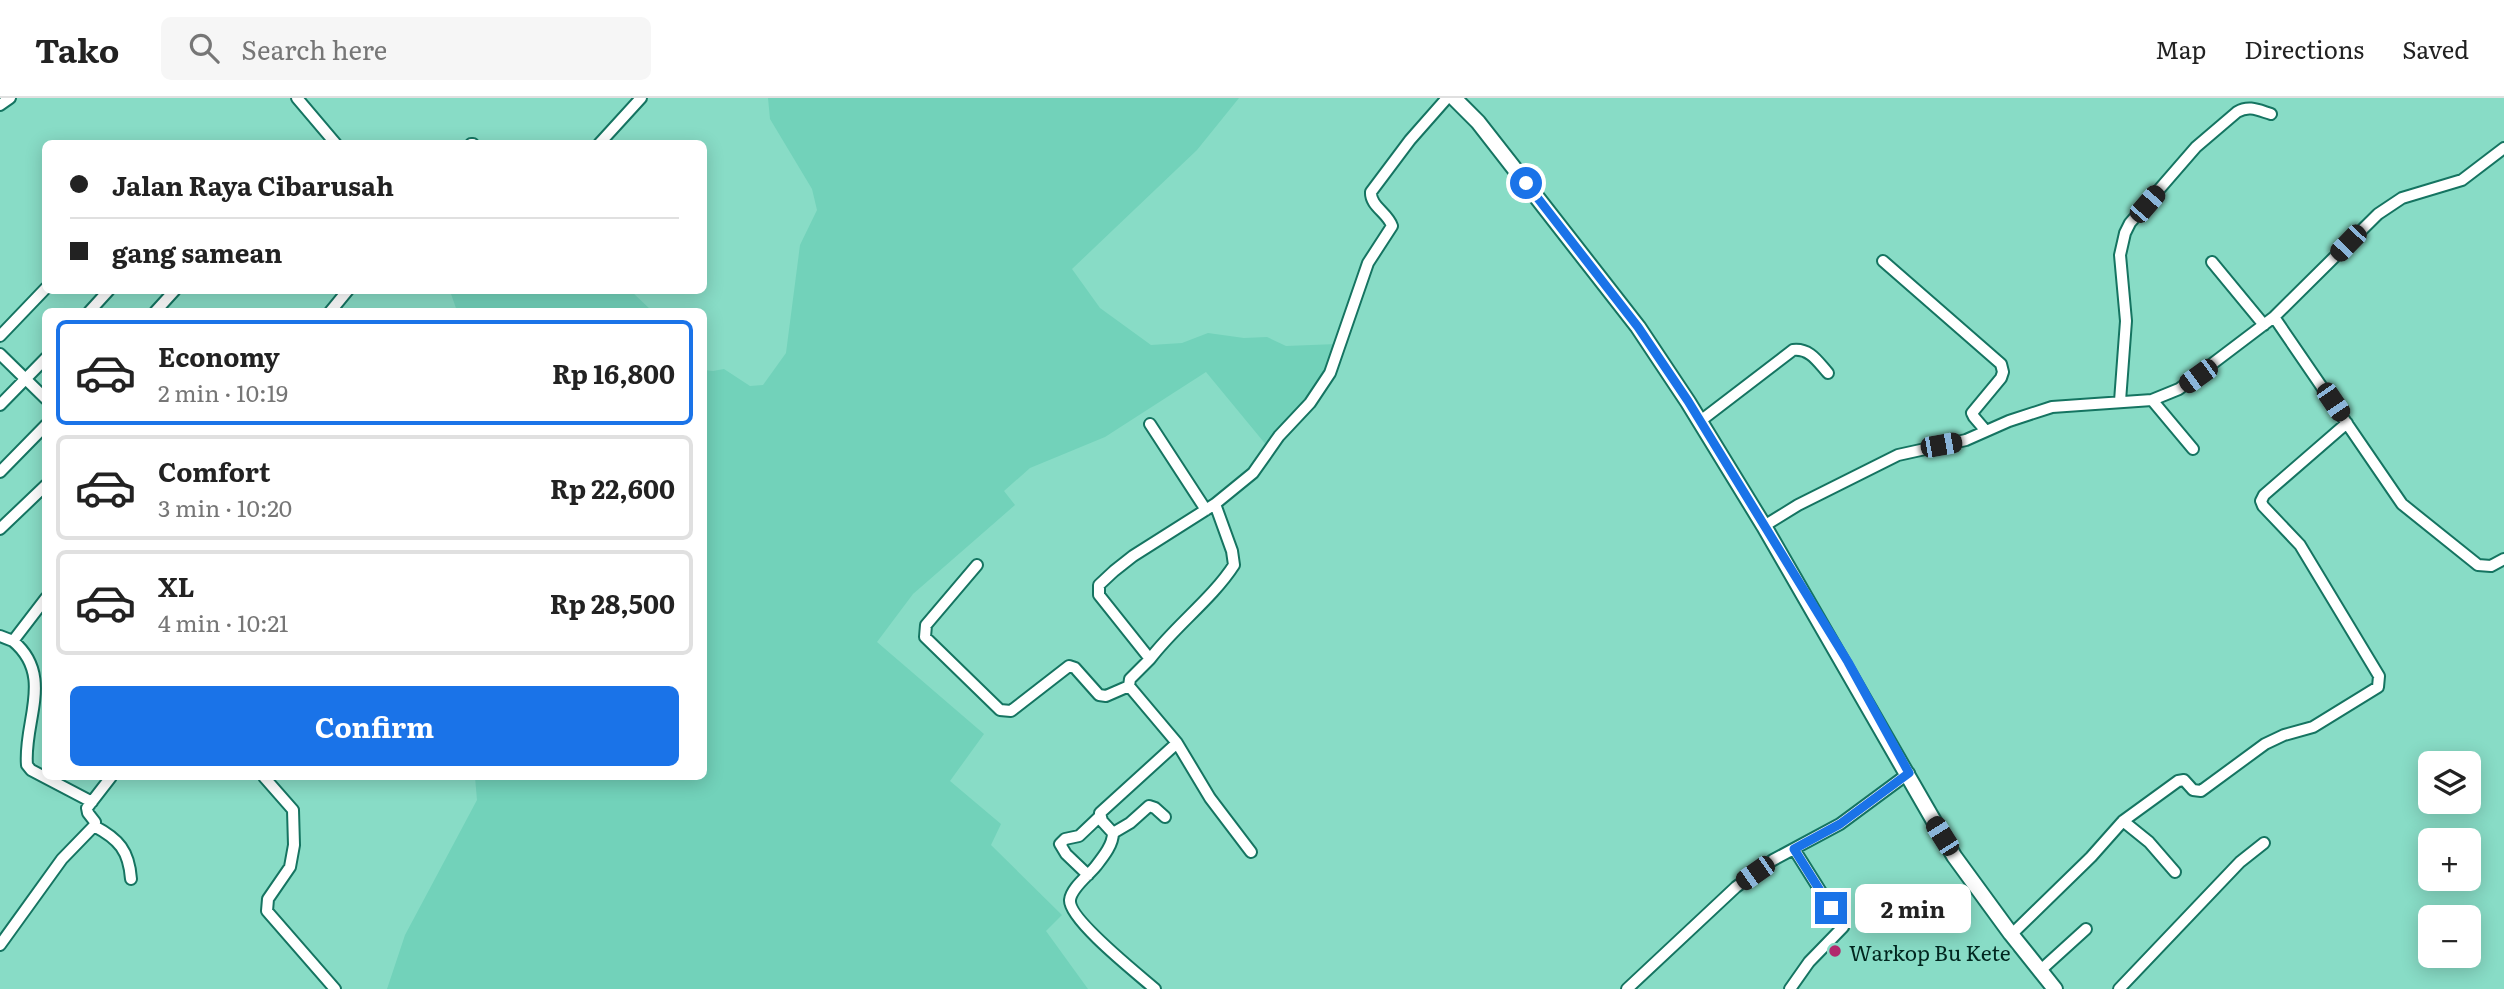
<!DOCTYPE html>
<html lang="en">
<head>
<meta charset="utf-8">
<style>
  body { margin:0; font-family:Literata,serif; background:#f6f6f6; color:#222; height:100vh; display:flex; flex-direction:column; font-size:26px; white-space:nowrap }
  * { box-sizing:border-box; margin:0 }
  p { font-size:23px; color:#767676 }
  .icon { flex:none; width:38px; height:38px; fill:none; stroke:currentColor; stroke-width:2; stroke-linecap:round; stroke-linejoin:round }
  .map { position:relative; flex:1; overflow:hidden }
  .details { position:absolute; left:42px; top:210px; width:665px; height:472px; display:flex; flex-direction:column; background:#fff; border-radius:10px; box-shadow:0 4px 18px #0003 }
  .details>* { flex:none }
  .hud { position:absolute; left:42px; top:42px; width:665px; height:154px; border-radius:10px; box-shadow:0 4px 18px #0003; display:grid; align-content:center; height:154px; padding:0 28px; background:#fff }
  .buttons { position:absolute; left:2418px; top:653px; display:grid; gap:14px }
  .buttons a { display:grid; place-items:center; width:63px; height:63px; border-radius:10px; background:#fff; box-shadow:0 4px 18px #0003; font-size:35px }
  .end { position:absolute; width:32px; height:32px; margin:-16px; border:9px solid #1a73e8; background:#fff; box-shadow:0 0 0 4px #fff }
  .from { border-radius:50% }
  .bubble { position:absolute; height:49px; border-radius:10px; background:#fff; box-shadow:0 4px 18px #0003; font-size:23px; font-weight:700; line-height:49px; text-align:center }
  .car { position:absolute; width:21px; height:42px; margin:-21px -10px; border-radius:9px; box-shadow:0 0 5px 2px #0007; background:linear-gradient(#222 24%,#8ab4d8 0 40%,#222 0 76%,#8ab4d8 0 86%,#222 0) }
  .hud b { display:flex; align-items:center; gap:24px; height:66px; font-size:26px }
  .hud b+b { border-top:2px solid #e0e0e0 }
  .hud i { width:18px; height:18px; background:#222 }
  ul { padding:12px 0 0; list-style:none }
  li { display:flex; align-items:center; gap:21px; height:105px; margin:0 14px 10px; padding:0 14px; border:4px solid #e0e0e0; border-radius:10px }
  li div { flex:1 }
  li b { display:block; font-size:26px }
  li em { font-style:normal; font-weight:700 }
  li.active { border-color:#1a73e8 }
  li>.icon { width:63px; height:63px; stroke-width:1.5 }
  .button { display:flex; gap:14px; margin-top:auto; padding:14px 28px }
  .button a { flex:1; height:80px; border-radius:10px; background:#1a73e8; color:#fff; font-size:28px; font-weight:700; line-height:80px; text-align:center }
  header { display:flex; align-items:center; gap:42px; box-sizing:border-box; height:98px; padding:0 35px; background:#fff; border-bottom:2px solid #e0e0e0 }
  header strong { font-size:33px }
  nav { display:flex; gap:38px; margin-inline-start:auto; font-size:24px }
  .search { width:490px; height:63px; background:#f6f6f6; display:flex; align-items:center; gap:18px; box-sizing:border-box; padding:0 24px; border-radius:10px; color:#767676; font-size:26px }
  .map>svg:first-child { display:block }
  .built { fill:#72d2ba }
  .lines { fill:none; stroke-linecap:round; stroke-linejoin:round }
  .minor-casing { stroke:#157461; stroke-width:14 }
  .major-casing { stroke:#157461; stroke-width:18 }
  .minor { stroke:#fff; stroke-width:10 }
  .major { stroke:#fff; stroke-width:14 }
  .route { stroke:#1a73e8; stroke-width:9 }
  .poi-dot { fill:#b12a6d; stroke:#88dcc6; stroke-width:2.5 }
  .labels { text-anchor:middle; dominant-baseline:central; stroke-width:7; stroke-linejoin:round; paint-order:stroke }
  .poi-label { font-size:21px; fill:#01261f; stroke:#88dcc6; text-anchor:start }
</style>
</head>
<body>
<header>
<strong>Tako</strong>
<div class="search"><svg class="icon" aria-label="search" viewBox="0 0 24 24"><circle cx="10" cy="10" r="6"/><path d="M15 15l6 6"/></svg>Search here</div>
<nav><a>Map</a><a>Directions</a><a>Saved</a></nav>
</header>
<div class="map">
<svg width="2504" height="891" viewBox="0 0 2504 891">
  <rect width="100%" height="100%" fill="#88dcc6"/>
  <path class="built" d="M768,0H1239L1197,52L1072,171L1100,210L1151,247L1182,245L1208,235L1244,240L1267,239L1286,248L1337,246L1324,289L1272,354L1206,274L1105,339L1030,370L1004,393L1015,407L913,496L877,544L984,636L950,683L1001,726L991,747L1062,817L1046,833L1088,891H387L405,837L477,702L475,679H704V272L713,273L724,271L750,288L763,287L786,255L800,147L817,112L812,91L770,21Z
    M450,193H631L652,213H457Z"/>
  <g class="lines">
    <defs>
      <path id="minor" d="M297,0L336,46
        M0,7L10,0
        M471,46H473
        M599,46L641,0
        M1883,163L2001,266L2003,274L2001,280L1972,315L1974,319L1986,333
        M2212,164L2264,227
        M89,214L109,192
        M155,214L175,192
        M330,214L348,192
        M2274,219L2402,406L2478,467L2491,468L2504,461
        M0,238L46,190
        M0,256L46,301
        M2152,302L2193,351
        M2120,303L2126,223L2120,157L2125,135L2130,125L2196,49L2237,14C2249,7 2258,12 2271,16
        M0,307L46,260
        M1699,324L1793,252C1810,250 1818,264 1828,275
        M1150,326L1206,412
        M0,374L46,327
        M1764,428L1798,407L1898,357L1966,342L2009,323L2052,309L2152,302L2179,291L2274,219L2378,116L2402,100L2462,82L2504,50
        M0,431L46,387
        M977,467L926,527L925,539L1000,612L1011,613L1069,568L1075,570L1099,597L1106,598L1129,588
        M46,500L13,543C55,578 23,624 27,667L31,672L92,704
        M0,538L13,543
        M1150,561C1175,528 1212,501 1234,467L1232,453L1215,406
        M1177,645L1210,700L1251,754
        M264,679L293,712L294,747L290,769L268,801L267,813L335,891
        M2123,723L2149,744L2175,774
        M94,728C119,741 129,753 131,781
        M1113,735L1130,725L1149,708L1155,710L1165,719
        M1088,777L1066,756L1060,746L1065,741L1079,738L1099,719
        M2013,835L2091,759L2123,723L2178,683L2184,682L2193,692L2201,693L2265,646L2284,637L2313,629L2378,589L2379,578L2300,447L2263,408L2261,403L2264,397L2347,325
        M0,847L62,761L94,728L95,724L88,715L87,710L111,679
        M2043,870L2086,831
        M1155,891C1139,877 1068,821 1070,802C1071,790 1089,777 1096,768C1103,759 1113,747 1113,735L1102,723L1100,715L1177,645L1129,588L1130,581L1150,561L1099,497V487L1114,473L1133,458L1215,406L1253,375L1279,338L1310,305L1330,275L1368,165L1392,128C1388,115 1370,108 1371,94L1410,42L1447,0
        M1627,891L1736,789L1773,762L1840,726L1909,675
        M1790,891L1809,864L1843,829L1794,751
        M2119,891L2240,764L2264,745"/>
      <path id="major" d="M1454,0L1478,24L1638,229L1688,304L1764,428L1954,758L2011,836L2055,891"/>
    </defs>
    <use href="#minor" class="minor-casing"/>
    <use href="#major" class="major-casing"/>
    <use href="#minor" class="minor"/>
    <use href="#major" class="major"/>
  </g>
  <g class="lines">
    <path class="route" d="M1526,85L1638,229L1688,303L1848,564L1909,675L1840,726L1794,751L1831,810"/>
  </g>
  <circle class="poi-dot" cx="1835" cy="853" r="7"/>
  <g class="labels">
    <g class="poi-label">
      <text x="1849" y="853">Warkop Bu Kete</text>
    </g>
  </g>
</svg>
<div class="buttons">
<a><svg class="icon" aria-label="layers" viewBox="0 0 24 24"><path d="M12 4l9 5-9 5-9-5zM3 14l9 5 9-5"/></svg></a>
<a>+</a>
<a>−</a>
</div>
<i class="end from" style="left:1526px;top:85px"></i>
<i class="end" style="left:1831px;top:810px"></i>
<div class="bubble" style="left:1855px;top:786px;width:116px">2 min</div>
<i class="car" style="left:2147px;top:106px;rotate:41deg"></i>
<i class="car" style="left:2348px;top:145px;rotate:224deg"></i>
<i class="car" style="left:2198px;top:278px;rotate:234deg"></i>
<i class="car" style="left:2333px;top:304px;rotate:146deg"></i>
<i class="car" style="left:1941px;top:347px;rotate:80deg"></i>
<i class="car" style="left:1942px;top:738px;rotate:328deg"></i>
<i class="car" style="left:1755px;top:775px;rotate:235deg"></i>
<div class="hud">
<b><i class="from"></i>Jalan Raya Cibarusah</b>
<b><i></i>gang samean</b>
</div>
<section class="details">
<ul>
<li class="active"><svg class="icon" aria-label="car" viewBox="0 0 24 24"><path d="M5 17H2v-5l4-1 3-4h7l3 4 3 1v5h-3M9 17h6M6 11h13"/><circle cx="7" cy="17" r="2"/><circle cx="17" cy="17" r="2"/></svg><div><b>Economy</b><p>2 min · 10:19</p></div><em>Rp 16,800</em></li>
<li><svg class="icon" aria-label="car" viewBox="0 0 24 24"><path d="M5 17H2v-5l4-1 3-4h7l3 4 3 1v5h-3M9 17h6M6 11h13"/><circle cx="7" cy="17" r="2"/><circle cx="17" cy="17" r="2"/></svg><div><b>Comfort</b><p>3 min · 10:20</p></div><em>Rp 22,600</em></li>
<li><svg class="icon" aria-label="car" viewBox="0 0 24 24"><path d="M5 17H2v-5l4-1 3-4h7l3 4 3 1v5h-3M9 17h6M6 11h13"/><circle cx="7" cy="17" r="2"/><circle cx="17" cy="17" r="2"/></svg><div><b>XL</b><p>4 min · 10:21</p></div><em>Rp 28,500</em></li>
</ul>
<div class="button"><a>Confirm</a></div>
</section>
</div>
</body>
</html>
